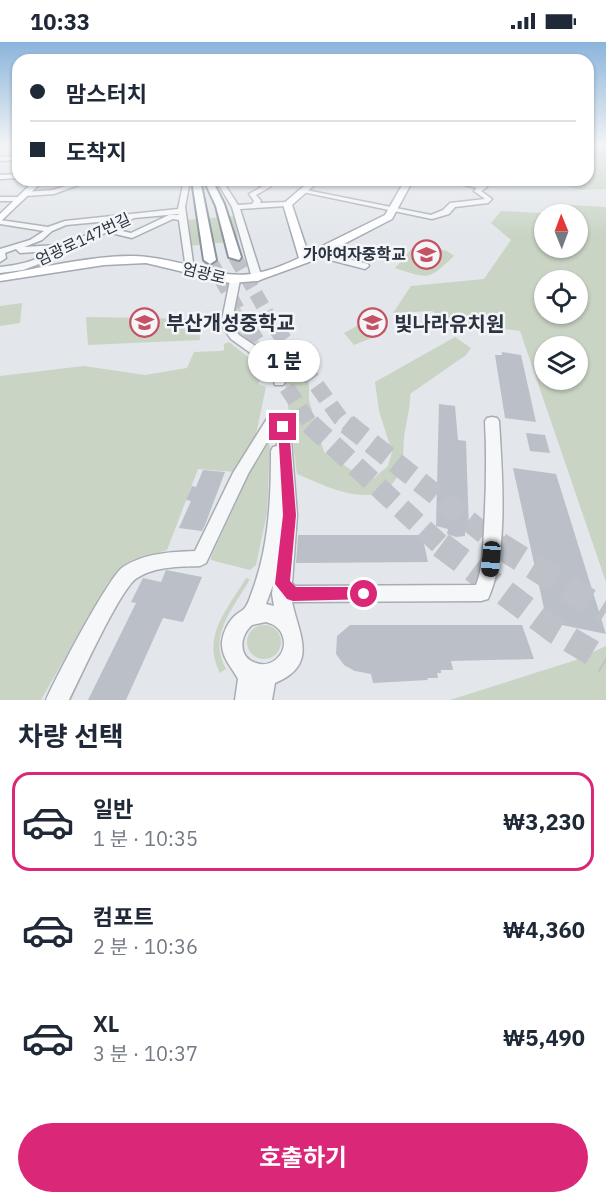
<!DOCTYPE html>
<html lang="ko">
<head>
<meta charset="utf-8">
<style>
  body { margin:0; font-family:"IBM Plex Sans","Noto Sans KR",sans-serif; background:#f2f2f3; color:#1f2937; height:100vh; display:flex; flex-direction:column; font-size:22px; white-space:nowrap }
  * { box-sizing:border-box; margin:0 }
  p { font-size:20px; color:#747a83 }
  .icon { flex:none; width:33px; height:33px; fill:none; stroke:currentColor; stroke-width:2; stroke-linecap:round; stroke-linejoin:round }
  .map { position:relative; height:658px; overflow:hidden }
  .details { display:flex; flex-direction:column; background:#fff; flex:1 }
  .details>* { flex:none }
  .banner { position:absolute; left:12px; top:12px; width:582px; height:132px; border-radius:18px; box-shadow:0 2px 4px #0004; display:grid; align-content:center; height:132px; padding:0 18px; background:#fff }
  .needle { width:39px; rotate:359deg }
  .controls { position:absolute; left:534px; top:162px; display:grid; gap:12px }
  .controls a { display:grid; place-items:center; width:54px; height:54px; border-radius:50%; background:#fff; box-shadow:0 2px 4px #0004; font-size:30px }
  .end { position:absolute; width:27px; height:27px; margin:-14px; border:8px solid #db2777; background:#fff; box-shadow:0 0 0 3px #fff }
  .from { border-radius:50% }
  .bubble { position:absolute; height:42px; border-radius:21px; background:#fff; box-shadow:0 2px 4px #0004; font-size:20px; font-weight:700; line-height:42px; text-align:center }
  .car { position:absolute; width:18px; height:36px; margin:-18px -9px; border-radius:8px; box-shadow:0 0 4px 2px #0007; background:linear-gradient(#222 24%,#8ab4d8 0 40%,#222 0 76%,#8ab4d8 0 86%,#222 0) }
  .banner b { display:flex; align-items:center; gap:21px; height:57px; font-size:22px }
  .banner b+b { border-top:2px solid #e0e1e3 }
  .banner i { width:15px; height:15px; background:#1f2937 }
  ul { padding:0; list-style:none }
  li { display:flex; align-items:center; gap:18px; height:99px; margin:0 12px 9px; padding:0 6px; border:3px solid transparent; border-radius:18px }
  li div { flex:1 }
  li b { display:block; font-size:22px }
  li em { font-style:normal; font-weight:700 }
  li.current { border-color:#db2777 }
  li>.icon { width:54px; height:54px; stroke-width:1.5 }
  h2 { padding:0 18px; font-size:27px; line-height:72px }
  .button { display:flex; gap:12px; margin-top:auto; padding:12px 18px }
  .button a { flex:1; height:69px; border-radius:36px; background:#db2777; color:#fff; font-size:24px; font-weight:700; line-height:69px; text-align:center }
  .status { display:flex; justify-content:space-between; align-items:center; height:42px; padding:0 30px; background:#fff; direction:ltr }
  .status svg { height:16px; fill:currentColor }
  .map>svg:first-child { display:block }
  .green { fill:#c9d4c5; fill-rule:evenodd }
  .building { fill:#bbbfc7 }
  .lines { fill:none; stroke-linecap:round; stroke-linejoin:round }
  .highway-tunnel-far3 { stroke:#bec2c8; stroke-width:14; stroke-dasharray:14 7; stroke-linecap:butt }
  .highway-tunnel-far2 { stroke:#bec2c8; stroke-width:16; stroke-dasharray:16 8; stroke-linecap:butt }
  .highway-tunnel-far1 { stroke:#bec2c8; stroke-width:21; stroke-dasharray:21 10; stroke-linecap:butt }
  .highway-tunnel { stroke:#bec2c8; stroke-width:26; stroke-dasharray:26 14; stroke-linecap:butt }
  .minor-casing { stroke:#a8adb4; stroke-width:3 }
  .major-casing { stroke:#a3aab5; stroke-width:3 }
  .highway-casing { stroke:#8b94a0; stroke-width:4 }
  .minor { fill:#f6f7f9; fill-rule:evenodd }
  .major { fill:#fff; fill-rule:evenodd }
  .highway { fill:#fff; fill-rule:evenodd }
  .route { fill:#db2777 }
  .labels { text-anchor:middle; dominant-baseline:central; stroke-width:5; stroke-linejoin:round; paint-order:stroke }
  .far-street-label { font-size:16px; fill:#2c3441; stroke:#f3f5f8 }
  .far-poi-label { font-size:16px; font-weight:bold; fill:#2c3441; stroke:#f3f5f8; text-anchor:end }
  .poi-label { font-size:20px; font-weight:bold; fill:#2c3441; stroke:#f3f5f8; text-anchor:start }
</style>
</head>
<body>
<div class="status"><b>10:33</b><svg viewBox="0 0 49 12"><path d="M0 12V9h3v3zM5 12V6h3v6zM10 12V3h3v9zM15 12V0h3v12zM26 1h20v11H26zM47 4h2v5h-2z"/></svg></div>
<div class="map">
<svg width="606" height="658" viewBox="0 0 606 658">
  <rect width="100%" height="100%" fill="#e3e6ea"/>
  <path class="green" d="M588,102H606V147L581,148L547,138H588Z
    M571,163L606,165V540L520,289L452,281L432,269L393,271L411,244L484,237L511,198L491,181L501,169L558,172ZM544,172H578V206H544ZM544,238H578V272H544ZM544,304H578V338H544Z
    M235,174L238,199L189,204L186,178Z
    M416,202L447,209L454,214C427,239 430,237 395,226Z
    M22,261L20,281L0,284V264Z
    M238,262L256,296L265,308C243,295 228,292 234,264Z
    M86,275L198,277L200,298L88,303Z
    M372,276L382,282L386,290L354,303L344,291Z
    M455,295L471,306L466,313L410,352C412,356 405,387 404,396C403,406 404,420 400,429C382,474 326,444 297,432L284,334L309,340V358L324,410L359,433L374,436L388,424L392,410L379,369L375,340Z
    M229,300L262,326L264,334L258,342L266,345L255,397L236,430L198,427L167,508L133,518L108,540L41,658H0V334L84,324L145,333L187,326L194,310L220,309L224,308V302Z
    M264,400H268L270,403L267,471L256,523L250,528L211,518V515Z
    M246,536L250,537C234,566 207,593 226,627L220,631C201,594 228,567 246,536Z
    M247 600a17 17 0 1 1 34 0a17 17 0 1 1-34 0Z
    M606,604V658H450L576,618Z"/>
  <path class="building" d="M502,310L521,313L536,380L505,376L495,313H502Z
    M439,362L455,364L458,398L466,399L469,489H465V494L456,495L447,492L448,487L436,484Z
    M526,391L545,393L550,411L530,409Z
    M513,426L556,432L606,592L547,580Z
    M203,428L225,430L205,483L202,489L179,486L191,459L186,458L192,444L196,445Z
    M298,493H422L428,520L296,521Z
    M166,528L202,535L183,580L163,576L126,658H88L136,561L131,560L143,536L161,540Z
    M350,583H522L534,617L451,619L453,628H441V631H437L438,636H427L428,638L373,641L371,632L355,629L344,623L336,612L337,594Z"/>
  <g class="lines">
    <path class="highway-tunnel-far3" d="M235,215L276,287
      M210,218L249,287"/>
    <path class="highway-tunnel-far2" d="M248,285L311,383
      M275,285L340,376L349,383"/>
    <path class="highway-tunnel-far1" d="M310,382L443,505
      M347,382L501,505"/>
    <path class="highway-tunnel" d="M441,503L557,590L606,619
      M499,503L606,570"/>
    <defs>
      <path id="minor" d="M18,114V118L0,119V115Z
        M83,138H92L54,152L26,154L23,152L26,150L53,148Z
        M184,138H190L185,165L194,227L193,229H187L186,227L179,178L173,177L132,196L107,190L93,197L67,205L47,219L23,228L0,231V225C18,223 35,220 50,209L20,211L16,207L5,211L6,216L0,220V207L30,198L44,189L0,182V178L48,185L65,179L178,167ZM178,172L179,173H169L131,191L113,187L134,176ZM120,178L87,193L58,203L24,205L42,198L52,189L66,183Z
        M216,138H222L238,163L252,162L254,159L249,152L263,144L236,138L259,140L258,138C263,138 272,139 270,145L256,153L261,159L260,161L287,160L291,162L287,164L240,167L262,236L260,238L257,239L252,236L232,165Z
        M443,138H456L480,142L483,141L479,138H488L490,140L486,146L481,149L492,157L488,161L455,165L449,172L432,177L298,149L301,147L431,173L443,168L450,161L485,157L474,149L477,146Z
        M0,155H21L24,157L21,159H0Z
        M318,209L368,222L369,224L365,227L315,214V210Z
        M235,235L240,238L231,283L239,293L280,321L285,340L283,343H275L270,325L231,297L221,283L230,238Z
        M273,374L278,375L280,378L248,432L206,521L200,524C178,525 156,524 137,536C121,545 80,636 69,658H46C55,637 109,534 123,525C145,511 170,510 195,509L233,431L268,375Z
        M492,375L497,376L499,379C502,430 509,511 488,557L481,559L292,560C299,593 319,623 275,641L272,658H235L238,637C232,625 221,616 222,600C223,590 229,578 237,572C239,570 242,569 244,567C248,563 250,555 252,550C269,505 271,457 271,409L273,405L277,404L276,385L278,382H288L290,385L297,473L292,541L295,544L476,543C483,526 483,505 484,487C486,451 487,415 485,379L487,376ZM273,543L272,552L274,564L266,562ZM266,580C274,582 281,587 283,595C288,611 272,627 256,621C237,615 240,593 252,583Z"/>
      <path id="major" d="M18,132V136L0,137V133Z
        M35,138H44L0,180V172Z
        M311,138H320L292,163L308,211L385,173L405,138H413L392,177L309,220L257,239L230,241L146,221L104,223L0,239V233C41,226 108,210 147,215C214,223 229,250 299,216L283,162Z"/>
      <path id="highway" d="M192,138H200L216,218L210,222L204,218Z
        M204,138H212L224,162L241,215L239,218L229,215L216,164Z"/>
    </defs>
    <use href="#minor" class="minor-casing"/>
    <use href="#major" class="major-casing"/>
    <use href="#highway" class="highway-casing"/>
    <use href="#minor" class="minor"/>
    <use href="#major" class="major"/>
    <use href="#highway" class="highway"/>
  </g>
  <linearGradient id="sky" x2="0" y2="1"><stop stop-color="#8bb4db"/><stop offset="0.53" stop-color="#f2f4f6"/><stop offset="1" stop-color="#f2f4f6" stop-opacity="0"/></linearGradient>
  <rect width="606" height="194" fill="url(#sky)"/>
  <path class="route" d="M283,381L289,385L296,473L290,539L296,545H364L370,547L372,552L370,557L293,559L287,557L275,542L283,473L278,385Z"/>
  <defs>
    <symbol id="school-ring" viewBox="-11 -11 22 22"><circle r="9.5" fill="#f3f5f8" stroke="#c65163" stroke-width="1.5"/><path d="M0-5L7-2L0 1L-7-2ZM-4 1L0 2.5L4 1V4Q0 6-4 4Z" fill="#c65163"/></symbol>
  </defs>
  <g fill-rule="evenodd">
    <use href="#school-ring" x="410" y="196" width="33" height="33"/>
    <use href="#school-ring" x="128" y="264" width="33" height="33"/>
    <use href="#school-ring" x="356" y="264" width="33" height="33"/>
  </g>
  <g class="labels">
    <g class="far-street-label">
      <text transform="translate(83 197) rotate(-25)">엄광로147번길</text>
      <text transform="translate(204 231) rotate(14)">엄광로</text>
    </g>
    <g class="far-poi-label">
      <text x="406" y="212">가야여자중학교</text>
    </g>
    <g class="poi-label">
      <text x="166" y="280">부산개성중학교</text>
      <text x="394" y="281">빛나라유치원</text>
    </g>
  </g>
</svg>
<div class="controls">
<a><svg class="needle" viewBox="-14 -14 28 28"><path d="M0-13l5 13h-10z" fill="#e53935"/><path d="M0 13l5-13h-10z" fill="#747a83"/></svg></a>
<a><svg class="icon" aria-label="locate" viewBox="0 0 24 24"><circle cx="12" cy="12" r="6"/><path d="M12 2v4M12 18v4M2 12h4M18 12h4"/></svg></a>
<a><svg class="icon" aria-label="layers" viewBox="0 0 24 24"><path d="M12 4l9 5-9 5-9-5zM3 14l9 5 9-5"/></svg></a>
</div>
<i class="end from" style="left:364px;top:552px"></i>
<i class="end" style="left:283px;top:385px"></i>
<div class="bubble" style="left:248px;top:298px;width:72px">1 분</div>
<i class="car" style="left:491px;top:517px;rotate:185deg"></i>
<div class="banner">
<b><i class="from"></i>맘스터치</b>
<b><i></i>도착지</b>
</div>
</div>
<section class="details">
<h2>차량 선택</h2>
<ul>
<li class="current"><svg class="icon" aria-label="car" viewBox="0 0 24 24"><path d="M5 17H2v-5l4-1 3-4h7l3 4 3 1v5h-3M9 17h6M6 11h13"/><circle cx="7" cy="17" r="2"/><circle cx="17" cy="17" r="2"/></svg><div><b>일반</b><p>1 분 · 10:35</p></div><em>₩3,230</em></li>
<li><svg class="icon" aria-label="car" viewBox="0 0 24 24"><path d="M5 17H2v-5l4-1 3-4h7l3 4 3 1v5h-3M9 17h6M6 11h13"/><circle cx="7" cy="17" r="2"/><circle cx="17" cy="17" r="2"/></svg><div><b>컴포트</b><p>2 분 · 10:36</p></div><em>₩4,360</em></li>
<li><svg class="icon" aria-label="car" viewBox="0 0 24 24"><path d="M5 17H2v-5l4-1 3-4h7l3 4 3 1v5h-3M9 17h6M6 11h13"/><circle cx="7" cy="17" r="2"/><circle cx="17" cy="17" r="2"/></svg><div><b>XL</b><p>3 분 · 10:37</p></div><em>₩5,490</em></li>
</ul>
<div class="button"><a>호출하기</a></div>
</section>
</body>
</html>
